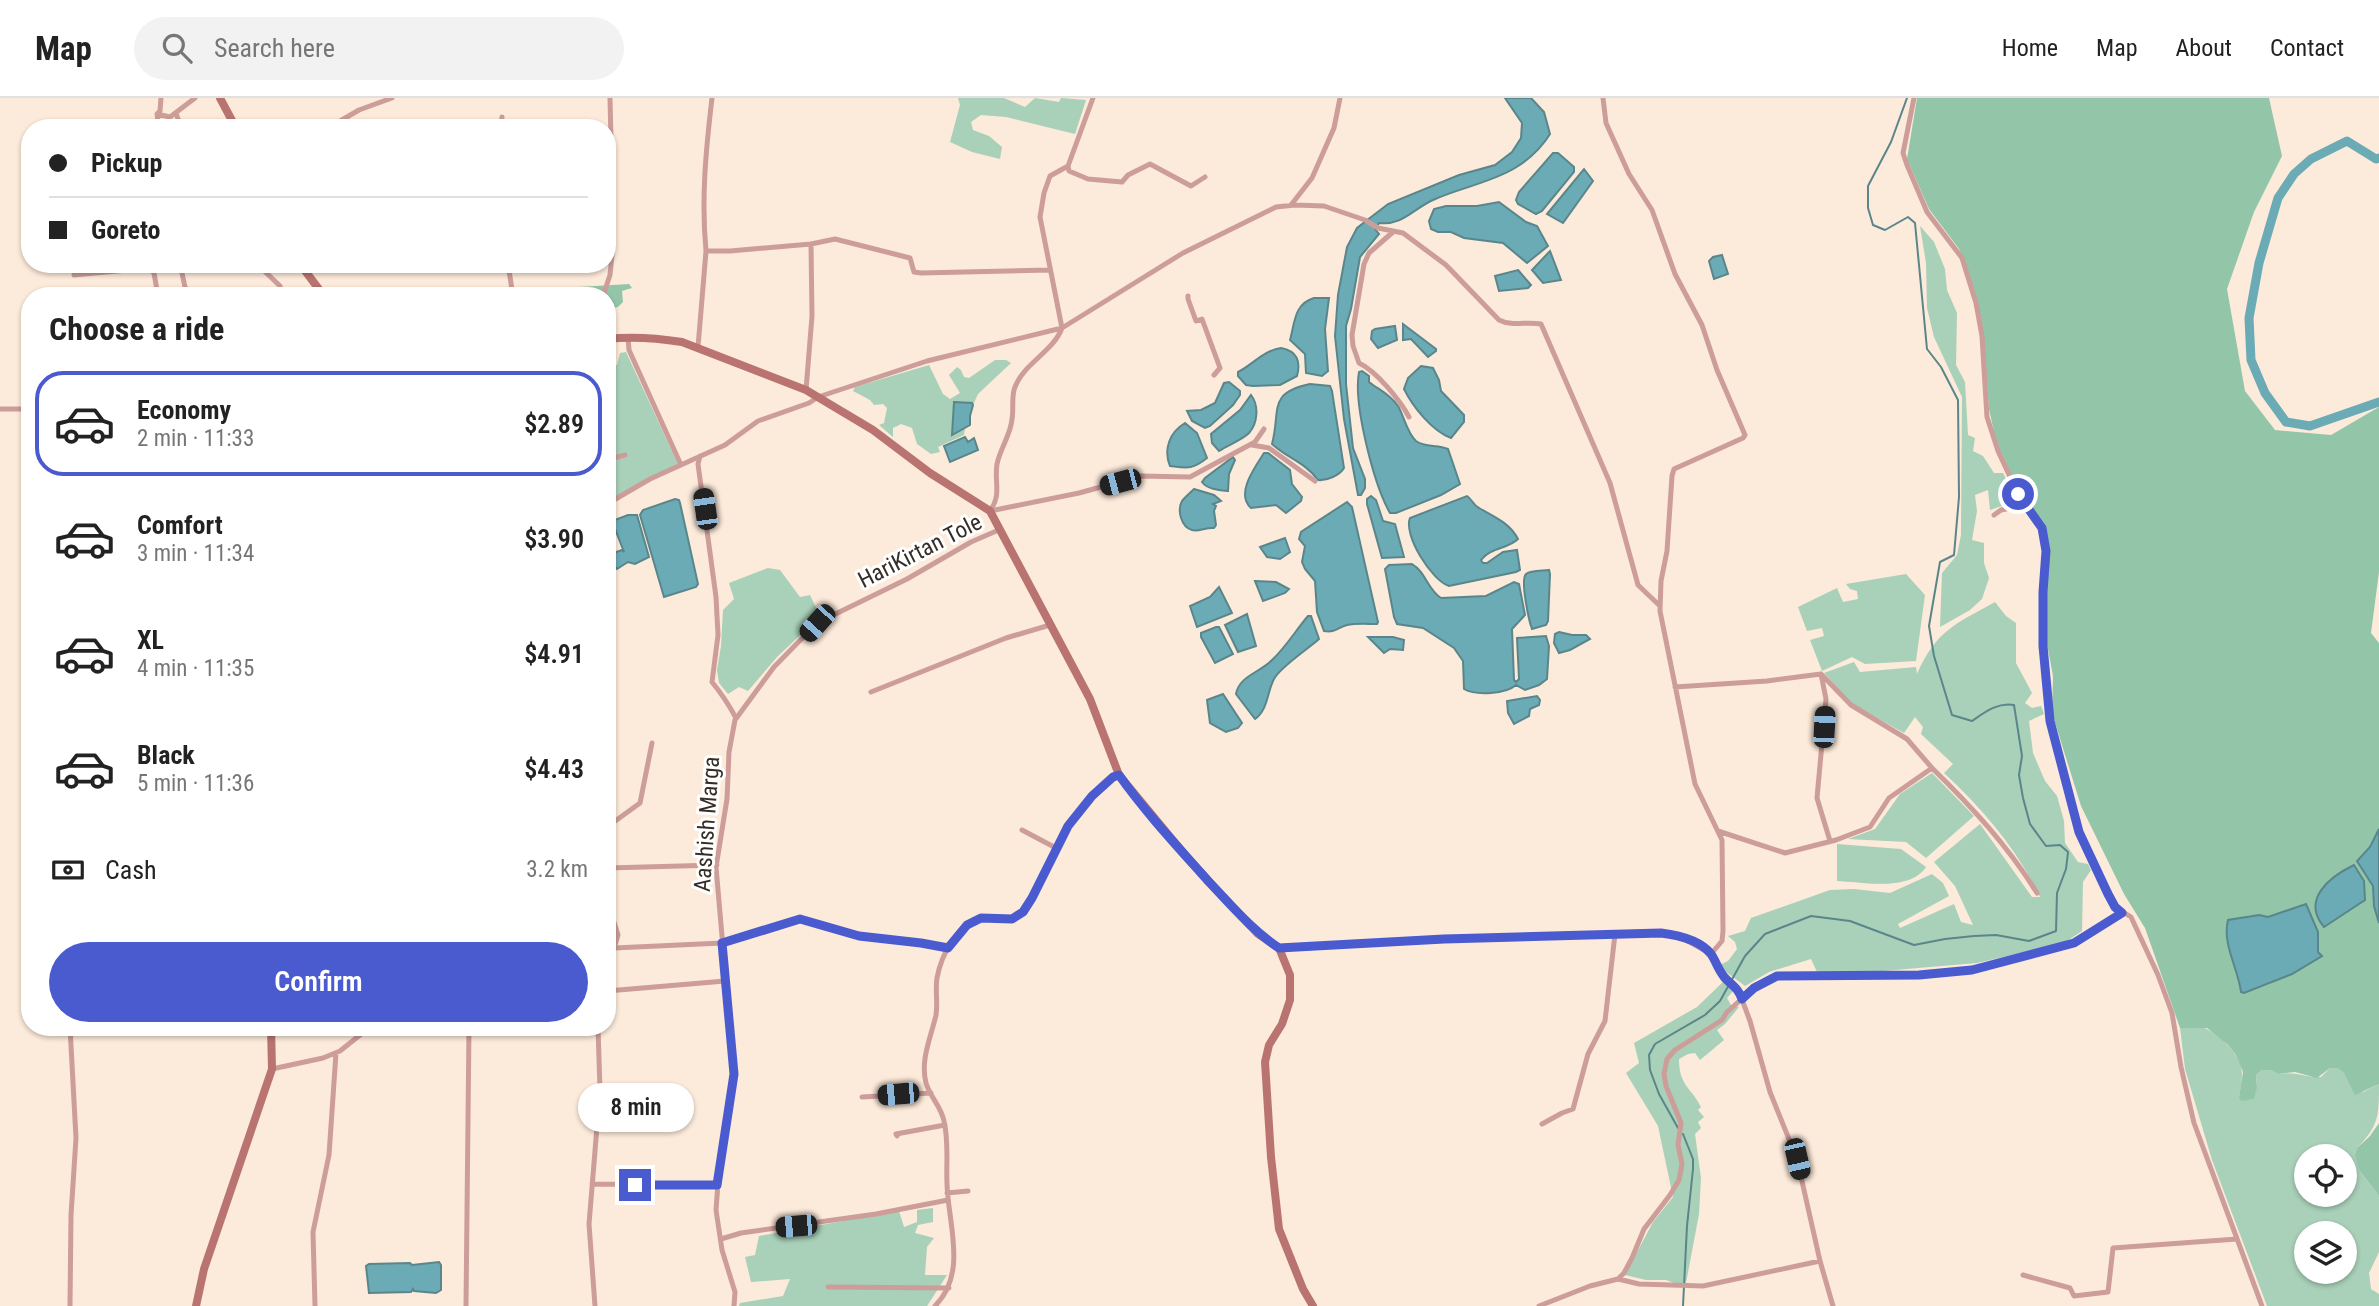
<!DOCTYPE html>
<html lang="en">
<head>
<meta charset="utf-8">
<style>
  body { margin:0; font-family:"Roboto Condensed",sans-serif; background:#f2f2f2; color:#222; height:100vh; display:flex; flex-direction:column; font-size:26px; white-space:nowrap }
  * { box-sizing:border-box; margin:0 }
  p { font-size:23px; color:#767676 }
  .icon { flex:none; width:38px; height:38px; fill:none; stroke:currentColor; stroke-width:2; stroke-linecap:round; stroke-linejoin:round }
  .map { position:relative; flex:1; overflow:hidden }
  .panel { position:absolute; left:21px; top:189px; width:595px; height:749px; display:flex; flex-direction:column; background:#fff; border-radius:28px; box-shadow:0 2px 5px #0004 }
  .panel>* { flex:none }
  .banner { position:absolute; left:21px; top:21px; width:595px; height:154px; border-radius:28px; box-shadow:0 2px 5px #0004; display:grid; align-content:center; height:154px; padding:0 28px; background:#fff }
  .tools { position:absolute; left:2294px; top:1046px; display:grid; gap:14px }
  .tools a { display:grid; place-items:center; width:63px; height:63px; border-radius:50%; background:#fff; box-shadow:0 2px 5px #0004; font-size:35px }
  .end { position:absolute; width:32px; height:32px; margin:-16px; border:9px solid #4a5acf; background:#fff; box-shadow:0 0 0 4px #fff }
  .from { border-radius:50% }
  .bubble { position:absolute; height:49px; border-radius:24px; background:#fff; box-shadow:0 2px 5px #0004; font-size:23px; font-weight:600; line-height:49px; text-align:center }
  .car { position:absolute; width:21px; height:42px; margin:-21px -10px; border-radius:9px; box-shadow:0 0 5px 2px #0007; background:linear-gradient(#222 24%,#8ab4d8 0 40%,#222 0 76%,#8ab4d8 0 86%,#222 0) }
  .banner b { display:flex; align-items:center; gap:24px; height:66px; font-size:26px }
  .banner b+b { border-top:2px solid #e0e0e0 }
  .banner i { width:18px; height:18px; background:#222 }
  ul { padding:0; list-style:none }
  li { display:flex; align-items:center; gap:21px; height:105px; margin:0 14px 10px; padding:0 14px; border:4px solid transparent; border-radius:28px }
  li div { flex:1 }
  li b { display:block; font-size:26px }
  li em { font-style:normal; font-weight:600 }
  li.selected { border-color:#4a5acf }
  li>.icon { width:63px; height:63px; stroke-width:1.5 }
  h2 { padding:0 28px; font-size:32px; line-height:84px }
  .pay { display:flex; align-items:center; gap:18px; height:77px; padding:0 28px; font-size:26px }
  .pay p { margin-inline-start:auto }
  .button { display:flex; gap:14px; margin-top:auto; padding:14px 28px }
  .button a { flex:1; height:80px; border-radius:42px; background:#4a5acf; color:#fff; font-size:28px; font-weight:600; line-height:80px; text-align:center }
  header { display:flex; align-items:center; gap:42px; box-sizing:border-box; height:98px; padding:0 35px; background:#fff; border-bottom:2px solid #e0e0e0 }
  header strong { font-size:33px }
  nav { display:flex; gap:38px; margin-inline-start:auto; font-size:24px }
  .search { width:490px; height:63px; background:#f2f2f2; display:flex; align-items:center; gap:18px; box-sizing:border-box; padding:0 24px; border-radius:38px; color:#767676; font-size:26px }
  .map>svg:first-child { display:block }
  .green { fill:#a9d0b8; fill-rule:evenodd }
  .forest { fill:#93c6a9; fill-rule:evenodd }
  .water { fill:#6aabb5; stroke:#5a868b; stroke-width:2 }
  .lines { fill:none; stroke-linecap:round; stroke-linejoin:round }
  .stream { stroke:#5a868b; stroke-width:2 }
  .river { stroke:#6aabb5; stroke-width:9 }
  .street { stroke:#cd9d9a; stroke-width:5 }
  .secondary { stroke:#b97471; stroke-width:8 }
  .route { stroke:#4a5acf; stroke-width:9 }
  .labels { text-anchor:middle; dominant-baseline:central; stroke-width:6; stroke-linejoin:round; paint-order:stroke }
  .street-label { font-size:23px; fill:#352e28; stroke:#fff }
</style>
</head>
<body>
<header>
<strong>Map</strong>
<div class="search"><svg class="icon" aria-label="search" viewBox="0 0 24 24"><circle cx="10" cy="10" r="6"/><path d="M15 15l6 6"/></svg>Search here</div>
<nav><a>Home</a><a>Map</a><a>About</a><a>Contact</a></nav>
</header>
<div class="map">
<svg width="2379" height="1208" viewBox="0 0 2379 1208">
  <rect width="100%" height="100%" fill="#fceada"/>
  <path class="green" d="M958,0H1004L1025,9L1035,0L1059,4L1061,0L1086,2L1075,36L1006,19L981,17L971,24L973,32L989,38L1002,49L1000,61L972,54L950,44L960,7Z
    M1920,128L1934,144L1945,171L1947,192L1957,215L1956,267L1965,284L1968,337L1975,340L1973,353L1983,358L1994,375H2003L2017,403L1990,412L1988,392L1975,397L1977,413L1972,442L1984,445V465L1989,480L1982,501L1970,512L1940,529L1942,475L1957,457L1961,437L1962,299L1934,239L1927,210L1926,165Z
    M626,254L678,366L607,403V365L626,359L627,356L607,359V267H617L620,255Z
    M995,262H1006L1011,265L978,296L973,307L972,305H954L952,336L965,330L964,337L938,349L940,354L931,356L917,346L912,330L901,326L893,330V339L879,327L884,325L887,310L883,306L874,307L870,302L853,293L855,289L929,267L943,296L950,301L960,295L949,277L957,269L961,272L964,279L969,280Z
    M768,470L780,472L800,499L810,497L819,516L813,525L777,559L748,593L739,589L728,596L719,585L717,572L721,548L723,512L734,501L729,485Z
    M1906,476L1925,497L1916,563L1865,566L1852,559L1822,573L1810,542L1824,538L1822,530L1807,533L1798,509L1837,490L1843,504L1858,501L1857,493L1850,491L1846,486Z
    M1995,504L2006,518L2016,525V565L2032,595L2025,605L2032,610L2041,608L2044,616L2029,623L2033,655L2045,683L2057,698L2064,723L2065,745L2078,764L2088,766L2091,772L2083,784L2082,833L2064,845L1977,865L1883,873L1817,874L1811,861L1769,874L1745,888L1718,868L1728,863L1737,851L1735,844L1728,838L1745,833L1751,820L1830,792L1854,791L1890,795L1932,776L1943,785L1949,798L1898,826L1900,830L1954,806L1961,824L1973,827L1955,788L1934,764L1980,726L2032,799H2040C2017,751 1983,711 1944,675L1953,666L1921,636L1923,629L1915,619L1904,635L1852,606L1824,575L1854,564L1860,574L1916,569L1917,576C1936,533 1955,526 1995,504Z
    M1932,675L1974,718L1926,760L1906,744L1848,741L1875,731L1900,696Z
    M1837,746L1901,751L1926,769C1910,794 1862,784 1837,783Z
    M1724,883L1733,893L1727,900L1731,907L1739,909L1725,926L1717,932L1724,942L1700,962L1695,955L1688,956L1679,961C1679,988 1691,989 1701,1009L1698,1012L1704,1019L1698,1024L1701,1030L1695,1036L1701,1080L1699,1116L1686,1185L1677,1186L1666,1182H1646L1625,1177L1653,1124L1673,1099L1658,1028L1626,975L1639,965L1634,945L1697,909Z
    M2203,929C2219,937 2242,956 2242,976C2242,984 2240,992 2239,999L2257,989L2256,977L2262,972H2271L2278,976C2295,973 2304,979 2321,979L2330,970L2338,969L2363,994L2379,986C2379,1018 2379,1027 2358,1049L2360,1073L2379,1098V1154L2369,1175L2371,1191L2379,1196V1208H2267L2212,1062L2185,971L2180,930ZM2306,1059H2345V1097H2306ZM2306,1136H2345V1174H2306Z
    M933,1110V1124L918,1127L915,1135L934,1140L927,1149L925,1177H947L927,1208H739L740,1205L783,1198L790,1181L751,1184L745,1159L755,1157L759,1138L899,1113L904,1129L917,1124V1112Z"/>
  <path class="forest" d="M1917,0H2269L2282,58L2254,114L2227,191L2245,293L2275,332L2331,337L2379,309V474L2371,535L2379,545V731L2370,749L2357,763L2373,789L2374,808L2379,825V986L2355,997L2344,975L2338,970H2330L2317,980L2295,974L2278,976L2271,972H2262L2256,977L2257,989L2254,1001L2241,1003L2239,999L2243,974L2236,957L2228,947L2207,930H2180L2145,830L2124,796L2081,708L2052,615L2053,578L2046,541L2045,496L2050,454L2046,439L2034,413L2018,392L1996,343L1989,311L1983,232L1968,175L1959,151L1929,111L1907,61ZM2259,817L2316,836L2318,854C2295,873 2272,889 2241,894L2246,818Z
    M629,186L632,190L622,193L623,204L618,209L607,211V198H573L579,189Z
    M2379,1025V1098L2360,1073L2355,1057L2358,1049L2370,1038Z"/>
  <path class="water" d="M1505,0H1531L1544,14L1550,36C1542,49 1528,62 1515,70C1490,85 1459,90 1433,102C1413,111 1402,128 1379,125L1375,131L1379,136L1360,159L1351,211L1346,228V286L1353,350L1365,381V390L1361,397H1358L1344,321L1335,238L1338,197L1347,149L1357,130L1388,106L1459,77L1495,67L1512,54L1521,40L1522,25Z
    M1553,55H1558L1574,69V74L1542,113L1536,116L1518,106L1516,102L1519,94Z
    M1584,71L1593,83L1563,125L1547,116Z
    M1499,104L1526,124L1537,128L1548,148L1527,165L1503,145L1464,140L1451,134H1438L1431,131L1429,123L1434,111L1446,108H1477Z
    M1550,153L1561,182L1543,185L1532,172Z
    M1722,157L1728,176L1714,181L1709,163L1713,159Z
    M1518,172L1531,187L1528,190L1499,193L1495,178Z
    M1314,200H1329L1325,231L1328,273L1322,278L1306,275L1305,256L1290,242C1295,224 1294,206 1314,200Z
    M1403,226L1436,251V253L1428,259L1411,241L1403,242Z
    M1395,228L1397,242L1378,250L1371,241L1372,233L1375,231Z
    M1281,250C1297,253 1301,263 1297,278L1280,287L1253,288L1246,287L1238,278V274C1254,266 1262,253 1281,250Z
    M1421,268L1433,270L1439,282L1441,293L1464,317V324L1451,340C1432,333 1413,309 1404,291L1408,280Z
    M1362,273L1369,278V284C1379,292 1389,295 1398,308C1404,318 1407,335 1416,343C1425,350 1438,346 1448,351L1460,386L1441,397L1396,415H1390C1374,387 1353,306 1359,274Z
    M1229,284L1240,293V297L1233,307L1210,328L1205,330L1192,323L1187,313L1201,312L1215,305L1224,285Z
    M1310,286L1330,288L1332,293L1344,370C1340,377 1327,383 1318,382C1306,365 1287,360 1272,346C1281,312 1267,295 1310,286Z
    M1251,297C1259,307 1258,325 1249,335C1242,342 1228,347 1219,353L1212,345L1211,336L1240,312Z
    M954,304L972,305L973,307L970,318V327L952,337Z
    M1185,325L1197,335L1207,360C1192,372 1187,370 1170,368C1163,351 1170,334 1185,325Z
    M965,339L968,344L974,340L978,352L950,364L944,348Z
    M1264,355H1268L1290,372L1292,386L1302,399L1301,403L1286,415L1276,407L1251,410C1235,396 1255,369 1264,355Z
    M1233,359L1235,362L1229,376L1228,393C1218,392 1207,391 1202,384L1205,380Z
    M1194,391L1214,397L1221,403L1213,406L1216,408L1214,413L1216,427L1214,430C1206,429 1199,434 1192,432C1181,429 1177,412 1182,403C1185,399 1190,395 1194,391Z
    M1371,398L1376,402L1383,423L1395,426L1404,459L1382,460L1367,406V401Z
    M1467,398C1472,401 1473,407 1479,410C1493,418 1510,425 1518,441C1508,451 1491,449 1481,462L1483,465H1487L1503,454L1517,452L1520,472L1516,474L1449,488C1432,483 1403,437 1410,420Z
    M675,401L679,402L680,405L698,486L696,489L664,499L640,417L643,412Z
    M1347,404L1352,409L1378,524L1377,526C1367,526 1356,525 1347,527C1337,530 1335,535 1324,533L1317,514L1315,483L1305,471L1302,464L1305,448L1299,441L1301,434Z
    M628,417H637L649,459L635,466L628,464L617,471L610,461L611,456L622,452L624,454L612,423Z
    M1285,440L1290,454L1280,461L1267,459L1260,449Z
    M1412,466C1426,474 1427,491 1441,500L1486,498L1514,484L1519,486L1525,517L1512,531L1514,582L1516,584L1519,581L1517,540L1546,538L1549,548L1547,581L1539,587L1525,592L1516,587C1506,596 1476,598 1464,591L1463,563L1454,550L1423,530L1397,526L1394,519L1385,471L1389,467Z
    M1549,472L1550,476L1548,523L1546,527L1532,531C1529,523 1520,482 1526,476C1531,472 1543,473 1549,472Z
    M1255,483L1276,484L1289,491L1285,495L1263,503Z
    M1219,489L1232,515L1197,529L1190,508L1210,499Z
    M1247,516L1256,548L1238,554L1225,527Z
    M1308,518H1311L1319,541C1308,551 1280,569 1274,581C1267,594 1268,612 1255,621L1236,596C1239,578 1261,574 1272,562C1286,549 1296,532 1308,518Z
    M1216,529H1219L1233,556L1215,565L1201,539V535Z
    M1559,534L1572,537H1586L1590,541L1570,552L1559,555L1554,545L1555,536Z
    M1368,539H1393L1404,542L1403,552L1390,551L1384,555Z
    M1223,596L1242,625L1238,630L1226,634L1210,625L1207,602Z
    M1537,598L1540,602L1539,607L1530,611L1529,618L1514,626L1508,615L1507,603Z
    M2379,731V825L2374,808L2373,788L2357,763L2370,749Z
    M2354,767L2364,783L2365,802L2324,829C2301,802 2329,779 2354,767Z
    M2306,806L2318,834V854L2322,858L2292,876L2244,895L2241,894C2238,870 2222,846 2228,822L2259,817L2268,819Z
    M439,1164L441,1167V1192L436,1195L414,1193L413,1191L411,1194L369,1195L366,1168L369,1166L410,1165L412,1167Z"/>
  <g class="lines">
    <path class="stream" d="M1678,1030L1659,996L1650,972L1649,957L1655,946L1705,917L1720,903L1745,858L1765,836L1811,818L1850,823L1914,847L1945,841L1974,838L1996,837L2029,843L2056,833L2057,795L2066,771L2068,754L2060,747L2046,748L2030,726L2023,700L2019,677L2022,658L2014,607C1998,604 1985,614 1972,623L1952,617L1934,558L1929,528L1940,464L1954,457L1959,399L1958,302L1941,269L1927,251L1915,125L1908,119L1885,132L1873,127L1868,110V88L1891,44L1907,0
      M1683,1036L1693,1061V1071L1687,1128L1683,1208"/>
    <path class="river" d="M2379,60L2376,61L2347,43L2311,61L2294,76L2278,100L2259,165L2249,220L2251,262L2265,295L2286,324L2310,328L2379,304"/>
    <path class="street" d="M1603,0L1606,25L1629,76L1652,112L1675,176L1702,227L1717,272L1745,337L1743,340L1674,371L1672,378L1667,453L1661,483L1660,513L1695,686L1722,742L1723,833L1722,843L1711,856L1716,868L1727,882L1738,891L1750,923L1770,994L1797,1061L1820,1163L1833,1208
      M1914,0L1903,55L1907,67L1927,114L1962,160L1976,205L1982,238L1987,319L1998,353L2018,396L2042,430L2046,453L2043,493V548L2050,623L2079,734L2115,809L2131,819L2158,877L2172,915L2181,969L2194,1025L2262,1208
      M176,15L181,30
      M157,16L170,19L195,0
      M159,30L157,16L160,13L161,0
      M328,30L359,12L392,0
      M501,30L502,19
      M1068,68L1069,73L1088,81L1122,84L1128,77L1150,66L1191,88L1205,79
      M1291,107L1312,80L1334,30L1340,0
      M1393,134L1369,155L1364,166L1352,237L1353,248L1359,265C1376,273 1400,302 1409,319
      M706,153C701,101 706,51 712,0
      M180,166L187,198
      M257,166L280,188
      M508,166L513,198
      M304,173L324,166
      M74,177L149,170L154,175L158,198
      M603,198L610,177L613,147V128L608,107L611,43L610,0
      M1188,198V201L1196,223L1202,221L1220,270L1214,277
      M628,239L629,252L681,367
      M698,249L706,153H730L811,146
      M806,292L812,218L811,146L835,141L910,160L914,174L921,175L1049,172
      M0,311H30
      M1252,347L1269,350L1315,383
      M700,358L698,366L716,499L718,537L712,584C721,595 729,607 736,620
      M607,362L625,357
      M607,406L650,381L725,347L758,323L809,305L818,299L927,263L1062,230L1040,119L1044,95L1050,78L1068,68L1093,0
      M990,413C1002,396 994,385 997,366C1000,351 1011,336 1012,321C1014,310 1011,298 1015,289C1024,265 1053,254 1062,230L1183,155L1276,109L1295,107L1324,108L1365,122L1378,130L1403,135L1446,167L1499,222C1513,229 1526,223 1541,226L1610,385L1638,487L1660,508
      M990,413L1079,395L1141,378L1190,379L1255,344L1264,331
      M1994,417L2001,412L2026,407
      M1821,576L1826,601L1817,700L1830,743
      M1675,589L1767,583L1821,576
      M871,594L1006,540L1050,527
      M1932,670C1971,708 2008,748 2037,795
      M607,729L640,705L652,645
      M1022,732L1056,750
      M1718,733L1785,755L1836,742L1870,729L1889,700L1932,670L1907,641L1851,607L1821,576
      M607,770L717,767
      M607,802L618,837L614,850L607,851
      M614,850L722,845L800,822L859,838L921,845L948,850
      M1279,850L1444,841L1661,835L1679,838L1711,856
      M607,893L725,883
      M272,971L323,960L340,953L370,929
      M862,999L931,995
      M1542,1026L1562,1015L1573,1011L1588,956L1605,923L1615,836
      M897,1038L896,1036L945,1027
      M592,1086L717,1087
      M947,1095L968,1093
      M721,1141L741,1135L876,1116L948,1102
      M2023,1177L2070,1190L2074,1198L2108,1194L2113,1150L2237,1141
      M1618,1181L1624,1175L1632,1160L1644,1131L1670,1097L1679,1082L1682,1066L1678,1047L1681,1025L1666,988L1664,976L1667,961L1675,952L1722,922L1727,914L1754,890L1777,878L1919,877L1972,872L2074,845L2122,815
      M828,1189L949,1190
      M70,1208L71,1117L76,1040L70,929
      M315,1208L313,1134L329,1057L336,955
      M466,1208L469,929
      M595,1208L589,1126L600,992L598,929
      M734,1208L735,1194L722,1152L716,1112L720,1058L734,976L716,769L727,701L729,654L735,622L774,569L817,525L907,481L971,444L1001,431
      M935,1208C968,1175 948,1126 947,1086C946,1065 949,1044 944,1023C941,1008 930,999 926,985C920,962 931,939 936,917C938,905 935,892 937,880C941,858 958,823 983,820C1009,816 1013,832 1032,801C1056,763 1062,725 1098,693C1105,687 1111,680 1119,677
      M1539,1208L1590,1188L1618,1181L1639,1186L1703,1188L1820,1163"/>
    <path class="secondary" d="M220,0L236,30
      M300,166L324,198
      M607,241C633,238 657,240 682,244L806,292L873,332L930,375L990,413L1090,601L1119,677L1191,764L1258,836L1279,850L1290,877V902L1282,926L1269,947L1265,964L1271,1059L1279,1131L1303,1191L1313,1208
      M196,1208L204,1171L272,971L271,929"/>
  </g>
  <g class="lines">
    <path class="route" d="M635,1087H717L734,976L722,845L800,821L859,838L921,845L948,850L967,827L981,820L1012,821L1023,814L1032,800L1068,728L1092,698L1113,679L1119,677C1146,715 1178,749 1209,784C1231,807 1252,832 1279,850L1444,841L1661,835C1677,837 1700,842 1711,856C1716,863 1718,872 1725,880C1732,887 1738,890 1742,901L1754,890L1777,878L1919,877L1972,872L2074,845L2122,815L2115,809L2108,796L2079,734L2050,623L2043,548V494L2046,453L2042,430L2018,396"/>
  </g>
  <g class="labels">
    <g class="street-label">
      <text transform="translate(920 453) rotate(-27)">HariKirtan Tole</text>
      <text transform="translate(707 726) rotate(-86)">Aashish Marga</text>
    </g>
  </g>
</svg>
<div class="tools">
<a><svg class="icon" aria-label="locate" viewBox="0 0 24 24"><circle cx="12" cy="12" r="6"/><path d="M12 2v4M12 18v4M2 12h4M18 12h4"/></svg></a>
<a><svg class="icon" aria-label="layers" viewBox="0 0 24 24"><path d="M12 4l9 5-9 5-9-5zM3 14l9 5 9-5"/></svg></a>
</div>
<i class="end from" style="left:2018px;top:396px"></i>
<i class="end" style="left:635px;top:1087px"></i>
<div class="bubble" style="left:578px;top:985px;width:116px">8 min</div>
<i class="car" style="left:1120px;top:384px;rotate:255deg"></i>
<i class="car" style="left:705px;top:411px;rotate:352deg"></i>
<i class="car" style="left:817px;top:525px;rotate:222deg"></i>
<i class="car" style="left:1824px;top:629px;rotate:3deg"></i>
<i class="car" style="left:898px;top:996px;rotate:265deg"></i>
<i class="car" style="left:1797px;top:1061px;rotate:167deg"></i>
<i class="car" style="left:796px;top:1128px;rotate:265deg"></i>
<div class="banner">
<b><i class="from"></i>Pickup</b>
<b><i></i>Goreto</b>
</div>
<section class="panel">
<h2>Choose a ride</h2>
<ul>
<li class="selected"><svg class="icon" aria-label="car" viewBox="0 0 24 24"><path d="M5 17H2v-5l4-1 3-4h7l3 4 3 1v5h-3M9 17h6M6 11h13"/><circle cx="7" cy="17" r="2"/><circle cx="17" cy="17" r="2"/></svg><div><b>Economy</b><p>2 min · 11:33</p></div><em>$2.89</em></li>
<li><svg class="icon" aria-label="car" viewBox="0 0 24 24"><path d="M5 17H2v-5l4-1 3-4h7l3 4 3 1v5h-3M9 17h6M6 11h13"/><circle cx="7" cy="17" r="2"/><circle cx="17" cy="17" r="2"/></svg><div><b>Comfort</b><p>3 min · 11:34</p></div><em>$3.90</em></li>
<li><svg class="icon" aria-label="car" viewBox="0 0 24 24"><path d="M5 17H2v-5l4-1 3-4h7l3 4 3 1v5h-3M9 17h6M6 11h13"/><circle cx="7" cy="17" r="2"/><circle cx="17" cy="17" r="2"/></svg><div><b>XL</b><p>4 min · 11:35</p></div><em>$4.91</em></li>
<li><svg class="icon" aria-label="car" viewBox="0 0 24 24"><path d="M5 17H2v-5l4-1 3-4h7l3 4 3 1v5h-3M9 17h6M6 11h13"/><circle cx="7" cy="17" r="2"/><circle cx="17" cy="17" r="2"/></svg><div><b>Black</b><p>5 min · 11:36</p></div><em>$4.43</em></li>
</ul>
<div class="pay"><svg class="icon" aria-label="cash" viewBox="0 0 24 24"><path d="M3 7h18v10H3z"/><circle cx="12" cy="12" r="2"/></svg>Cash<p>3.2 km</p></div>
<div class="button"><a>Confirm</a></div>
</section>
</div>
</body>
</html>
